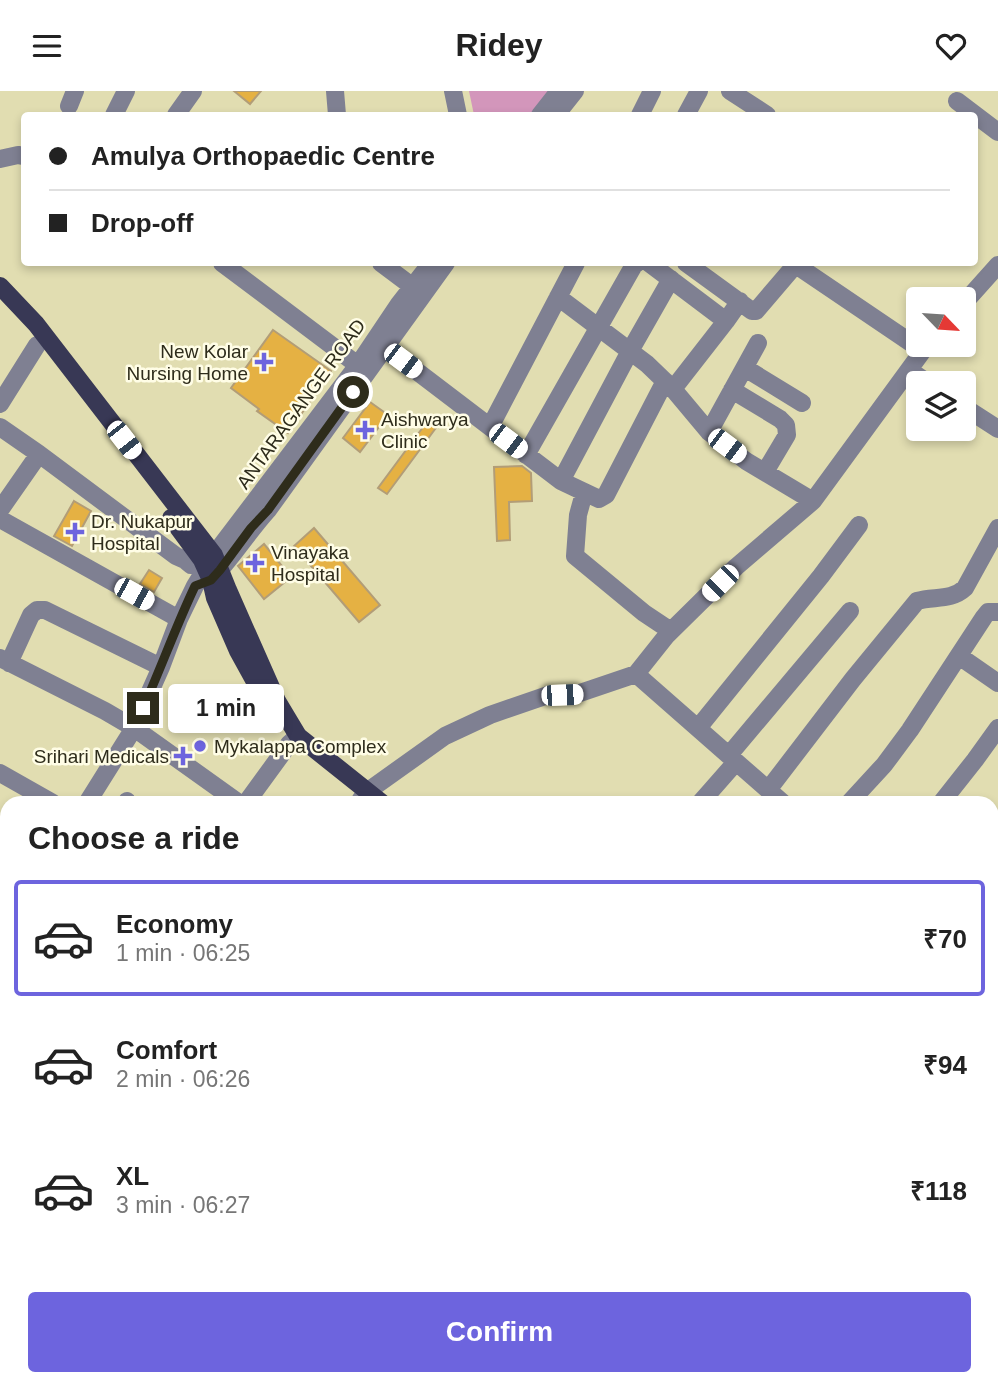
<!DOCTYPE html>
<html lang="en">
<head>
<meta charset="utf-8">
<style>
  body { margin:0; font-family:Arial,sans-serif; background:#f6f6f6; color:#222; height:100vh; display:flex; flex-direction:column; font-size:26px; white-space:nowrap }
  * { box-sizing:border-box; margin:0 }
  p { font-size:23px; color:#767676 }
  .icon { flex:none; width:38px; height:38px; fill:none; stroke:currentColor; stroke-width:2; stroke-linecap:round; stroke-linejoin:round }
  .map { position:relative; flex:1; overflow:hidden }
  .drawer { position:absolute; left:0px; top:705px; width:999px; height:590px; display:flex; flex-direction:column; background:#fff; border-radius:21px 21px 0 0; box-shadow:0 4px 10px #0003 }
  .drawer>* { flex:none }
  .top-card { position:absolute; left:21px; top:21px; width:957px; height:154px; border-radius:7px; box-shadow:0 4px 10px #0003; display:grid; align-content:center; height:154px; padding:0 28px; background:#fff }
  .needle { width:46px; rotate:115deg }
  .buttons { position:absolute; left:906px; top:196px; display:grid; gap:14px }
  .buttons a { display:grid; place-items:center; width:70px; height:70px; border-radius:7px; background:#fff; box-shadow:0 4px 10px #0003; font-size:35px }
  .end { position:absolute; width:32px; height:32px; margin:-16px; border:9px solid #2e2c1b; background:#fff; box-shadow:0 0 0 4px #fff }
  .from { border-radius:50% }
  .bubble { position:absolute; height:49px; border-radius:7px; background:#fff; box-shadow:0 4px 10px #0003; font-size:23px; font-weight:700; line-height:49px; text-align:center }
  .car { position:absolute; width:21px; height:42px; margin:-21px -10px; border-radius:9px; box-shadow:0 0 5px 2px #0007; background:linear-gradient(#fff 24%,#345 0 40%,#fff 0 76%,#345 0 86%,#fff 0) }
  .top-card b { display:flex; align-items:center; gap:24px; height:66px; font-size:26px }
  .top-card b+b { border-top:2px solid #e0e0e0 }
  .top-card i { width:18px; height:18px; background:#222 }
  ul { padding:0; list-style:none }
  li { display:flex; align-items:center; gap:21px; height:116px; margin:0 14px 10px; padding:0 14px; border:4px solid transparent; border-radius:7px }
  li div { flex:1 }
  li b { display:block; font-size:26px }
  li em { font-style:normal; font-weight:700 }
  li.selected { border-color:#6d64de }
  li>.icon { width:63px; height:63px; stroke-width:1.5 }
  h2 { padding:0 28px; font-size:32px; line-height:84px }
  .cta { display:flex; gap:14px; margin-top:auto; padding:14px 28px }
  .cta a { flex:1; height:80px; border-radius:7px; background:#6d64de; color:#fff; font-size:28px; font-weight:700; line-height:80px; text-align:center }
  header { display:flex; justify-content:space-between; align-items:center; height:91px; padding:0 28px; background:#fff; font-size:32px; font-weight:700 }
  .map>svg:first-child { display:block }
  .green { fill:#d396bb }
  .building { fill:#e5b143; stroke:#b29d77; stroke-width:2 }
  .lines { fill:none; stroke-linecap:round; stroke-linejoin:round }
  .minor { stroke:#7f8092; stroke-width:18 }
  .major { stroke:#383855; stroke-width:18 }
  .route { stroke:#2e2c1b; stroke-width:9 }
  .poi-dot { fill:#6d64de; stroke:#fffde6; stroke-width:2.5 }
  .labels { text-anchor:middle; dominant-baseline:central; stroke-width:5; stroke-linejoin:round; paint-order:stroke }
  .poi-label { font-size:19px; fill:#2e2c1b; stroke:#fffde6; text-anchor:start }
  .street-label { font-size:19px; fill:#2e2c1b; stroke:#fffde6 }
</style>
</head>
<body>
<header><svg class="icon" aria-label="menu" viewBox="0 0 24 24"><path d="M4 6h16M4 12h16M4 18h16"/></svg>Ridey<svg class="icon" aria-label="heart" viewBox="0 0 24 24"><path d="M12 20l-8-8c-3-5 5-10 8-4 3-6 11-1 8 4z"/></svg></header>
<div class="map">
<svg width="998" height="1294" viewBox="0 0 998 1294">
  <rect width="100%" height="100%" fill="#e1ddb1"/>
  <path class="green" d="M469,0H549L531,24H474Z"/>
  <path class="building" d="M234,0H261L250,13Z
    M273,239L331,280L288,342L257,320L259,318L231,297Z
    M370,311L388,324L360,361L343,347Z
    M432,324L441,330L387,403L378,397Z
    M522,375L531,382L532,410L509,411L510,449L497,450L494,376Z
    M74,410L91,420L72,455L54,445Z
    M314,437L380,514L359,531L294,455Z
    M264,453L291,486L264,508L238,475Z
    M149,479L162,487L154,501L140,493Z"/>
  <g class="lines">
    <path class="minor" d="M335,0L337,24
      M453,0L458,24
      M730,0L767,24
      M957,10L998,41
      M69,15L75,0
      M114,24L126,0
      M176,24L193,0
      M540,24L559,0
      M556,24L575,0
      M640,24L652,0
      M686,24L699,0
      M0,68L18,64L24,65
      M222,172L367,281
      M381,172L413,196
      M649,172L726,230
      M686,172L752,220H756L797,172
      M793,172L923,260
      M558,206L647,273L673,298L709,341L746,370L813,410
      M964,212L998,174
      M385,256L561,390L599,408L606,404L665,290
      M745,277L802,312
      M909,279L928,292
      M673,298L726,230L740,210
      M732,299L780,328L786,334L787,344L765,381
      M0,313L37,254
      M964,316L998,338
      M0,336L39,363L176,465L185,469L191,474L202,469
      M490,336L576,172
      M709,341L758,252
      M526,364L634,174L637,172
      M561,390L630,260L671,188
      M584,402L578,424L575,465L644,522L671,540
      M0,419L39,363
      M0,428L179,528
      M211,489C232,467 248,441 268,419L446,172
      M959,565L998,592
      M0,567L105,620L134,637L239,712
      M9,572L31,524L37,519H45L161,576
      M636,583L783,712
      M698,637L821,485L859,434
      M729,664L850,520
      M0,682L53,712
      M768,699L853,588L917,510C934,505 951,510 965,497L998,437
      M361,708L368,700L445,645L490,624L548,604L577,603L636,583L667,544L736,476L813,410L927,254
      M87,712L134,637L161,576L179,528L195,495L214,464L358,274L399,213L431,172
      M126,712L127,710
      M246,712L289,653L298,645
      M700,712L736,671
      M849,712L884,674L910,639L984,526L988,521H998
      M941,712L975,669L998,637
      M992,753L998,746
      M0,767L7,753
      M992,770L998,775
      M0,823L7,827
      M0,901L7,882
      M0,939L7,942
      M992,1115H998
      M0,1146L7,1150
      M992,1197L998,1189
      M0,1274L7,1276
      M65,1288L88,1294
      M266,1288L275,1294
      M394,1288L412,1294
      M642,1288L651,1294
      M806,1288L819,1294
      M35,1294L37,1288
      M493,1294L497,1288
      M607,1294L610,1288
      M926,1294L930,1288
      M997,1294L998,1292"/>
    <path class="major" d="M0,195L36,233L214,464L228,499L277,610L298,645L382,712
      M171,427L202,469L211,489L215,507L238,560L270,618
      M720,1294L724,1288
      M735,1294L738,1288"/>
  </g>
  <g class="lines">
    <path class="route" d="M143,617C161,577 176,535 195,495L211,489L220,479L251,437L268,419L353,301"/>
  </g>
  <g class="poi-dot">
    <path d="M260.5 260.5h7v7h7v7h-7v7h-7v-7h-7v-7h7z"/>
    <path d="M361.5 328.5h7v7h7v7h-7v7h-7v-7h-7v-7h7z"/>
    <path d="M71.5 430.5h7v7h7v7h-7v7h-7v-7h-7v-7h7z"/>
    <path d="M251.5 461.5h7v7h7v7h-7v7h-7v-7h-7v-7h7z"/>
    <circle cx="200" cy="655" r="7"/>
    <path d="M179.5 654.5h7v7h7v7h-7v7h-7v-7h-7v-7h7z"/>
  </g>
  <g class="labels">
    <g class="poi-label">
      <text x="248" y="260" text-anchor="end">New Kolar<tspan x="248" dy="22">Nursing Home</tspan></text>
      <text x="381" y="328">Aishwarya<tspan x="381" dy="22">Clinic</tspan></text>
      <text x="91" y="430">Dr. Nukapur<tspan x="91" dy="22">Hospital</tspan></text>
      <text x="271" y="461">Vinayaka<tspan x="271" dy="22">Hospital</tspan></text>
      <text x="214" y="655">Mykalappa Complex</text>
      <text x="169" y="665" text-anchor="end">Srihari Medicals</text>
    </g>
    <g class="street-label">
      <text transform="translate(301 313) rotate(-54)">ANTARAGANGE ROAD</text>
    </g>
  </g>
</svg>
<div class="buttons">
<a><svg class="needle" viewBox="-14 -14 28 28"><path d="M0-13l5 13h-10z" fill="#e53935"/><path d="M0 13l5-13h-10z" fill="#767676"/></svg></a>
<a><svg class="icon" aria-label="layers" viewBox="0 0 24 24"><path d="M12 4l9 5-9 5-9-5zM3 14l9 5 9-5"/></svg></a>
</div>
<i class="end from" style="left:353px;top:301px"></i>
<i class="end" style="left:143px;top:617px"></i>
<div class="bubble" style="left:168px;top:593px;width:116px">1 min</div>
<i class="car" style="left:403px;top:270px;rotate:127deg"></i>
<i class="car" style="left:124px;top:349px;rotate:142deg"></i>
<i class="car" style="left:508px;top:350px;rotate:127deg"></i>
<i class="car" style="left:727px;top:355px;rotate:127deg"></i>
<i class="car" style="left:720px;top:492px;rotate:225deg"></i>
<i class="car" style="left:134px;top:503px;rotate:119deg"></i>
<i class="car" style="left:562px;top:604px;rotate:88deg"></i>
<div class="top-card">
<b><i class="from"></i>Amulya Orthopaedic Centre</b>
<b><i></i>Drop-off</b>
</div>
<section class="drawer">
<h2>Choose a ride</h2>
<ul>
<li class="selected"><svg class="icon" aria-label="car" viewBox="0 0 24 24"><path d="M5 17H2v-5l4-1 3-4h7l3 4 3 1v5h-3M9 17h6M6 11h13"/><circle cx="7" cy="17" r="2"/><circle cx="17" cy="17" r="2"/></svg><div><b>Economy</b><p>1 min · 06:25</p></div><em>₹70</em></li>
<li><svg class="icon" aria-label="car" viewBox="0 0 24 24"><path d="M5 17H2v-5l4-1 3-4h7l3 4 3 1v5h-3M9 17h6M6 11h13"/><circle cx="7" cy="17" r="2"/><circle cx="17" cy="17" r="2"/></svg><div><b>Comfort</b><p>2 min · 06:26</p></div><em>₹94</em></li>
<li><svg class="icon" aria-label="car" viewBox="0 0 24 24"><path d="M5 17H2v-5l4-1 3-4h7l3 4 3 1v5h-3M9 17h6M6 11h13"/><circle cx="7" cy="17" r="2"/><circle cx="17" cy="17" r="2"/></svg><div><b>XL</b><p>3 min · 06:27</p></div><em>₹118</em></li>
</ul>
<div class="cta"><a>Confirm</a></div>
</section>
</div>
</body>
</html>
